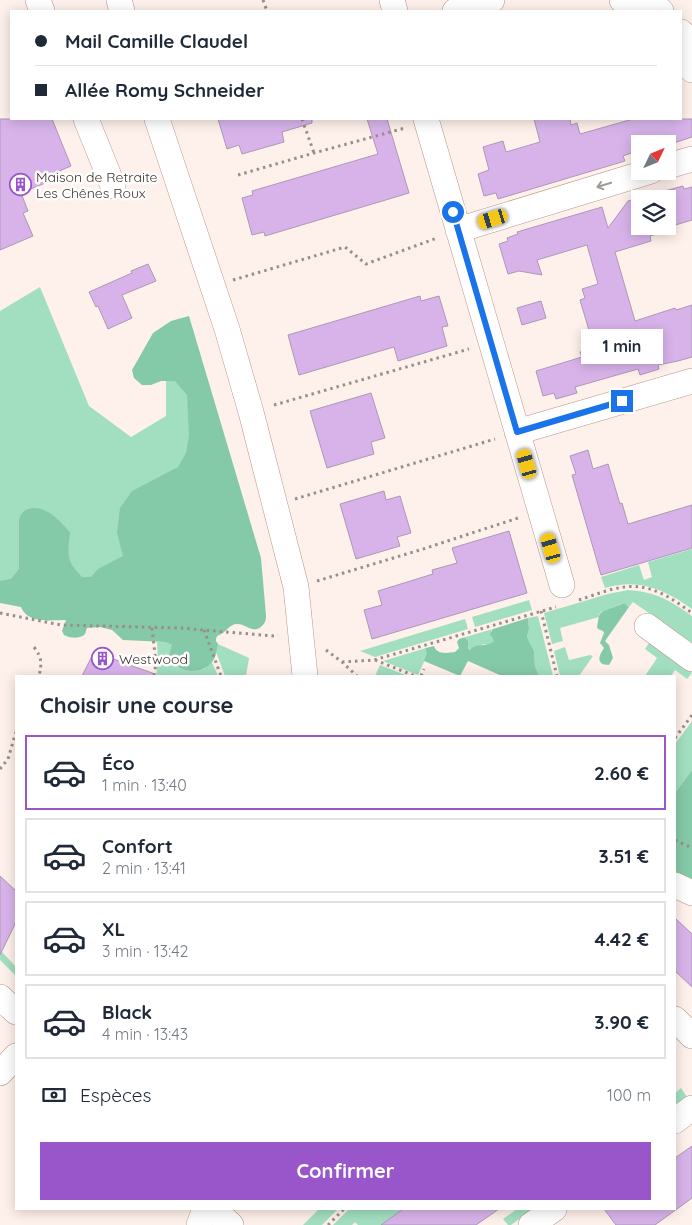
<!DOCTYPE html>
<html lang="fr">
<head>
<meta charset="utf-8">
<style>
  body { margin:0; font-family:Quicksand,sans-serif; background:#f2f2f3; color:#1f2937; height:100vh; display:flex; flex-direction:column; font-size:19px; white-space:nowrap }
  * { box-sizing:border-box; margin:0 }
  p { font-size:16px; color:#747a83 }
  .icon { flex:none; width:28px; height:28px; fill:none; stroke:currentColor; stroke-width:2; stroke-linecap:round; stroke-linejoin:round }
  .map { position:relative; flex:1; overflow:hidden }
  .panel { position:absolute; left:15px; top:675px; width:661px; height:535px; display:flex; flex-direction:column; background:#fff; border-radius:0px; box-shadow:0 2px 12px #0003 }
  .panel>* { flex:none }
  .top-card { position:absolute; left:10px; top:10px; width:672px; height:110px; border-radius:0px; box-shadow:0 2px 12px #0003; display:grid; align-content:center; height:110px; padding:0 25px; background:#fff }
  .needle { width:32px; rotate:47deg }
  .controls { position:absolute; left:631px; top:135px; display:grid; gap:10px }
  .controls a { display:grid; place-items:center; width:45px; height:45px; border-radius:0px; background:#fff; box-shadow:0 2px 12px #0003; font-size:25px }
  .end { position:absolute; width:22px; height:22px; margin:-11px; border:6px solid #1a73e8; background:#fff; box-shadow:0 0 0 2px #fff }
  .from { border-radius:50% }
  .bubble { position:absolute; height:35px; border-radius:0px; background:#fff; box-shadow:0 2px 12px #0003; font-size:16px; font-weight:700; line-height:35px; text-align:center }
  .car { position:absolute; width:15px; height:30px; margin:-15px -8px; border-radius:6px; box-shadow:0 0 4px 1px #0007; background:linear-gradient(#f5c518 24%,#345 0 40%,#f5c518 0 76%,#345 0 86%,#f5c518 0) }
  .top-card b { display:flex; align-items:center; gap:18px; height:48px; font-size:19px }
  .top-card b+b { border-top:1px solid #e0e1e3 }
  .top-card i { width:12px; height:12px; background:#1f2937 }
  ul { padding:0; list-style:none }
  li { display:flex; align-items:center; gap:15px; height:75px; margin:0 10px 8px; padding:0 15px; border:2px solid #e0e1e3; border-radius:0px }
  li div { flex:1 }
  li b { display:block; font-size:19px }
  li em { font-style:normal; font-weight:700 }
  li.active { border-color:#9956cb }
  li>.icon { width:45px; height:45px; stroke-width:1.5 }
  h2 { padding:0 25px; font-size:22px; line-height:60px }
  .pay { display:flex; align-items:center; gap:12px; height:55px; padding:0 25px; font-size:19px }
  .pay p { margin-inline-start:auto }
  .action { display:flex; gap:10px; margin-top:auto; padding:10px 25px }
  .action a { flex:1; height:58px; border-radius:0px; background:#9956cb; color:#fff; font-size:20px; font-weight:700; line-height:58px; text-align:center }
  .map>svg:first-child { display:block }
  .green { fill:#a2dfc0 }
  .forest { fill:#85caa8 }
  .building { fill:#d8b3ea; stroke:#ab99b4; fill-rule:evenodd }
  .lines { fill:none; stroke-linecap:round; stroke-linejoin:round }
  .minor-casing { stroke:#b89789; stroke-width:26 }
  .path { stroke:#9b8d88; stroke-width:3; stroke-dasharray:2.5 4; stroke-linecap:butt }
  .minor { stroke:#fff; stroke-width:25 }
  .oneway { stroke:#a09a97 }
  .route { stroke:#1a73e8; stroke-width:6 }
  .labels { text-anchor:middle; dominant-baseline:central; stroke-width:5; stroke-linejoin:round; paint-order:stroke }
  .poi-label { font-size:14px; fill:#42342f; stroke:#fff; text-anchor:start }
</style>
</head>
<body>
<div class="map">
<svg width="692" height="1225" viewBox="0 0 692 1225">
  <rect width="100%" height="100%" fill="#fef0ea"/>
  <path class="green" d="M40,287L89,406L131,437L166,416V364L187,358L224,579L0,583V311Z
    M692,549V609C664,589 639,578 605,588L601,577L639,565L644,580L652,577L648,562Z
    M628,590C657,592 669,600 692,616V643L633,602L629,607L624,603C620,605 602,611 600,613C599,614 599,616 599,617L560,628L563,641L552,644L544,613L608,594Z
    M529,600L532,610L475,627L472,617Z
    M538,616L553,676H539L535,666L534,651L527,637L529,629L528,618Z
    M465,619L468,629L375,657L360,651Z
    M493,629L491,631L492,638L495,641C491,644 489,646 484,644L470,650L462,638Z
    M157,642H165L172,645L194,671L204,669L212,662L218,676H156L158,662Z
    M649,643L692,673L687,679L675,670L671,676H645L657,658L645,649Z
    M218,644L249,658L246,676H225L216,652Z
    M565,647L569,660L590,655L593,656L579,676H560L554,651Z
    M426,648V651L428,653L418,675L383,661Z
    M380,665L408,676H375Z
    M692,721V770L675,793V744Z
    M2,952L16,967V976L0,960V956Z
    M681,1088L687,1097L675,1106V1093Z
    M319,1209H338L322,1225H303Z
    M349,1209H403L381,1225H358L355,1222L352,1225H333Z
    M517,1209H533L511,1225H508L503,1219Z"/>
  <path class="forest" d="M189,316L261,558L266,615C266,619 266,622 262,626C253,635 246,623 236,624C230,625 227,630 223,633C218,636 216,635 216,641L218,644C217,649 216,658 212,662C205,671 192,673 183,669C177,667 173,660 169,655L172,645L165,642L123,640L112,630L100,627L87,628C86,630 86,634 84,635C79,639 69,638 64,635L62,631L66,620C50,620 28,624 21,607L0,603V581L11,579L19,569V521C20,514 24,509 32,508C49,507 59,521 70,532C68,554 65,560 82,577H91L98,569L123,556L117,533L120,508L132,491L178,467L186,453L189,436L187,395L175,381H161L151,385H142L134,378L132,370L153,333L171,321Z
    M624,603L629,607L605,641L609,645L613,658L609,665C595,665 599,655 604,648L600,643L604,633L603,631L598,629L597,627C598,623 598,617 600,614C602,610 619,606 624,603Z
    M528,618L529,629L527,637L534,651L535,666L539,676H502L468,661L460,676L424,661L427,653L426,651V648L434,646C437,655 447,653 455,652L459,648L457,642L459,639L462,638H465L468,641V648L470,650C477,642 487,648 494,641L490,634L493,629Z
    M692,770V884L675,876V793Z"/>
  <path class="building" d="M0,119H52L71,166L57,172L60,177L21,193L28,211L23,213L33,236L0,250Z
    M218,119H312V123L282,132L284,142L242,154L239,145L227,149Z
    M367,119H387L409,193L265,236L264,232L252,235L242,198L253,195L252,191L378,154Z
    M534,119H570L571,125L577,123L580,134L633,119H692V137L668,145V142L662,144H640V150L623,156L625,161L498,199L496,193L484,196L478,174L489,170L483,147L503,141L506,152L540,142Z
    M683,186L684,189L692,187V220L662,229L663,232L650,236L651,241L615,252L635,321L675,308L676,310L692,305V357L678,361L658,365L659,369L640,375L638,369L575,387L577,393L556,399L554,393L543,396L536,371L582,357L580,352L594,347L580,300L585,298L582,289L598,284L587,245L537,260L542,275L519,271L508,274L499,244L508,241L507,238L518,234L517,232L602,207L608,228L628,201ZM640,199H668V226H640Z
    M148,264L156,281L122,295L132,318L108,329L98,306L96,307L89,292L132,273L131,271Z
    M420,296L421,301L439,296L448,326L442,327L447,346L398,361L394,347L299,375L288,335Z
    M541,301L546,318L522,325L517,308Z
    M371,393L385,438L371,442L374,454L327,468L310,411Z
    M588,450L593,469L608,464L620,504L622,503L628,524L692,505V548L601,575L572,475L576,474L570,456Z
    M384,491L386,500L400,496L411,533L397,537L400,546L356,559L340,504Z
    M509,531L527,593L372,639L364,610L382,605L378,591L433,574L432,570L457,563L452,548Z
    M94,652L155,674V676H82Z
    M0,876L16,891V922L0,955Z
    M675,918L692,934V987L675,971Z
    M692,1146V1198L655,1225H616L604,1209H675V1158Z
    M403,1209H499L476,1225H381Z"/>
  <g class="lines">
    <defs>
      <path id="minor" d="M38,0L42,11
        M119,0L122,11
        M392,0L395,11
        M622,0L633,11
        M649,0L661,11
        M455,11L492,0
        M681,32L692,43
        M681,60L692,70
        M86,119L113,186
        M157,119L227,329L251,412L296,587L305,676
        M426,119L562,585
        M668,166L692,159
        M458,230L651,171
        M517,432L692,381
        M647,626L692,659
        M675,885L692,893
        M0,997L16,1012
        M675,1019L692,1036
        M0,1073L16,1056
        M675,1121L692,1108
        M214,1209L231,1225
        M199,1225L205,1209
        M531,1225L554,1209"/>
    </defs>
    <use href="#minor" class="minor-casing"/>
    <path class="path" d="M263,0L267,11
      M302,119L314,153
      M238,175L314,153L405,128
      M233,280L345,247L366,264L437,238
      M274,405L469,349
      M295,499L495,439
      M317,581L420,550L518,518
      M579,600C598,594 620,584 640,587C659,589 677,602 692,613
      M541,611L557,676
      M0,613L61,625L180,628L274,636L278,635
      M152,628L156,663L154,676
      M204,630L221,676
      M34,647C42,658 42,663 39,676
      M326,650L342,662L357,676
      M375,660L415,676
      M342,662L374,660L556,607
      M421,676L424,669
      M675,738L692,715
      M0,769L8,759L16,732
      M675,840L692,848
      M328,1225L344,1209"/>
    <use href="#minor" class="minor"/>
  </g>
  <defs><path id="oneway-shaft" d="M-6 0H5M1.5-3L5.5 0L1.5 3" fill="none" stroke-width="1.6" stroke-linecap="round" stroke-linejoin="round" transform="scale(1.25)"/></defs>
  <use class="oneway" href="#oneway-shaft" transform="translate(604 185) rotate(163)"/>
  <g class="lines">
    <path class="route" d="M453,212L517,432L622,401"/>
  </g>
  <defs>
    <symbol id="building-ring" viewBox="-11 -11 22 22"><circle r="9.5" fill="#fff" stroke="#9956cb" stroke-width="1.5"/><path d="M-4-6H4V6H1V3H-1V6H-4ZM-2.5-4.3h1.7v1.8h-1.7ZM.8-4.3h1.7v1.8H.8ZM-2.5-1h1.7V.8h-1.7ZM.8-1h1.7V.8H.8Z" fill="#9956cb"/></symbol>
  </defs>
  <g fill-rule="evenodd">
    <use href="#building-ring" x="8" y="172" width="25" height="25"/>
    <use href="#building-ring" x="90" y="646" width="25" height="25"/>
  </g>
  <g class="labels">
    <g class="poi-label">
      <text x="36" y="177">Maison de Retraite<tspan x="36" dy="16">Les Chênes Roux</tspan></text>
      <text x="119" y="659">Westwood</text>
    </g>
  </g>
</svg>
<div class="controls">
<a><svg class="needle" viewBox="-14 -14 28 28"><path d="M0-13l5 13h-10z" fill="#e53935"/><path d="M0 13l5-13h-10z" fill="#747a83"/></svg></a>
<a><svg class="icon" aria-label="layers" viewBox="0 0 24 24"><path d="M12 4l9 5-9 5-9-5zM3 14l9 5 9-5"/></svg></a>
</div>
<i class="end from" style="left:453px;top:212px"></i>
<i class="end" style="left:622px;top:401px"></i>
<div class="bubble" style="left:581px;top:329px;width:82px">1 min</div>
<i class="car" style="left:493px;top:219px;rotate:253deg"></i>
<i class="car" style="left:527px;top:464px;rotate:344deg"></i>
<i class="car" style="left:551px;top:548px;rotate:344deg"></i>
<div class="top-card">
<b><i class="from"></i>Mail Camille Claudel</b>
<b><i></i>Allée Romy Schneider</b>
</div>
<section class="panel">
<h2>Choisir une course</h2>
<ul>
<li class="active"><svg class="icon" aria-label="car" viewBox="0 0 24 24"><path d="M5 17H2v-5l4-1 3-4h7l3 4 3 1v5h-3M9 17h6M6 11h13"/><circle cx="7" cy="17" r="2"/><circle cx="17" cy="17" r="2"/></svg><div><b>Éco</b><p>1 min · 13:40</p></div><em>2.60 €</em></li>
<li><svg class="icon" aria-label="car" viewBox="0 0 24 24"><path d="M5 17H2v-5l4-1 3-4h7l3 4 3 1v5h-3M9 17h6M6 11h13"/><circle cx="7" cy="17" r="2"/><circle cx="17" cy="17" r="2"/></svg><div><b>Confort</b><p>2 min · 13:41</p></div><em>3.51 €</em></li>
<li><svg class="icon" aria-label="car" viewBox="0 0 24 24"><path d="M5 17H2v-5l4-1 3-4h7l3 4 3 1v5h-3M9 17h6M6 11h13"/><circle cx="7" cy="17" r="2"/><circle cx="17" cy="17" r="2"/></svg><div><b>XL</b><p>3 min · 13:42</p></div><em>4.42 €</em></li>
<li><svg class="icon" aria-label="car" viewBox="0 0 24 24"><path d="M5 17H2v-5l4-1 3-4h7l3 4 3 1v5h-3M9 17h6M6 11h13"/><circle cx="7" cy="17" r="2"/><circle cx="17" cy="17" r="2"/></svg><div><b>Black</b><p>4 min · 13:43</p></div><em>3.90 €</em></li>
</ul>
<div class="pay"><svg class="icon" aria-label="cash" viewBox="0 0 24 24"><path d="M3 7h18v10H3z"/><circle cx="12" cy="12" r="2"/></svg>Espèces<p>100 m</p></div>
<div class="action"><a>Confirmer</a></div>
</section>
</div>
</body>
</html>
